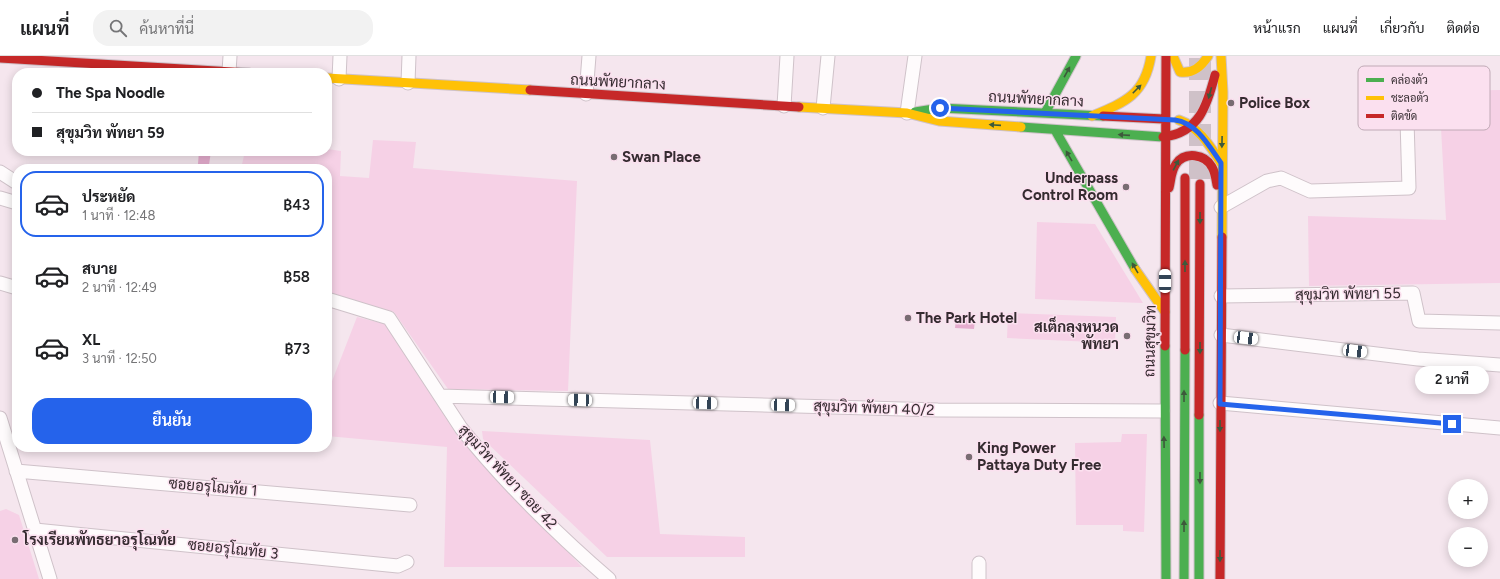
<!DOCTYPE html>
<html lang="th">
<head>
<meta charset="utf-8">
<style>
  body { margin:0; font-family:Figtree,Sarabun,sans-serif; background:#f2f2f2; color:#202124; height:100vh; display:flex; flex-direction:column; font-size:15px; white-space:nowrap }
  * { box-sizing:border-box; margin:0 }
  p { font-size:13px; color:#757577 }
  .icon { flex:none; width:22px; height:22px; fill:none; stroke:currentColor; stroke-width:2; stroke-linecap:round; stroke-linejoin:round }
  .map { position:relative; flex:1; overflow:hidden }
  .drawer { position:absolute; left:12px; top:108px; width:320px; height:288px; display:flex; flex-direction:column; background:#fff; border-radius:16px; box-shadow:0 2px 10px #0003 }
  .drawer>* { flex:none }
  .banner { position:absolute; left:12px; top:12px; width:320px; height:88px; border-radius:16px; box-shadow:0 2px 10px #0003; display:grid; align-content:center; height:88px; padding:0 20px; background:#fff }
  .tools { position:absolute; left:1448px; top:423px; display:grid; gap:8px }
  .tools a { display:grid; place-items:center; width:40px; height:40px; border-radius:50%; background:#fff; box-shadow:0 2px 10px #0003; font-size:20px }
  .end { position:absolute; width:18px; height:18px; margin:-9px; border:5px solid #2563eb; background:#fff; box-shadow:0 0 0 2px #fff }
  .from { border-radius:50% }
  .bubble { position:absolute; height:28px; border-radius:14px; background:#fff; box-shadow:0 2px 10px #0003; font-size:13px; font-weight:600; line-height:28px; text-align:center }
  .car { position:absolute; width:12px; height:24px; margin:-12px -6px; border-radius:5px; box-shadow:0 0 3px 1px #0007; background:linear-gradient(#fff 24%,#345 0 40%,#fff 0 76%,#345 0 86%,#fff 0) }
  .banner b { display:flex; align-items:center; gap:14px; height:38px; font-size:15px }
  .banner b+b { border-top:1px solid #e0e0e0 }
  .banner i { width:10px; height:10px; background:#202124 }
  ul { padding:7px 0 0; list-style:none }
  li { display:flex; align-items:center; gap:12px; height:66px; margin:0 8px 6px; padding:0 12px; border:2px solid transparent; border-radius:16px }
  li div { flex:1 }
  li b { display:block; font-size:15px }
  li em { font-style:normal; font-weight:600 }
  li.selected { border-color:#2563eb }
  li>.icon { width:36px; height:36px; stroke-width:1.5 }
  .action { display:flex; gap:8px; margin-top:auto; padding:8px 20px }
  .action a { flex:1; height:46px; border-radius:16px; background:#2563eb; color:#fff; font-size:16px; font-weight:600; line-height:46px; text-align:center }
  header { display:flex; align-items:center; gap:24px; box-sizing:border-box; height:56px; padding:0 20px; background:#fff; border-bottom:1px solid #e0e0e0 }
  header strong { font-size:19px }
  nav { display:flex; gap:22px; margin-inline-start:auto; font-size:14px }
  .search { width:280px; height:36px; background:#f2f2f2; display:flex; align-items:center; gap:10px; box-sizing:border-box; padding:0 14px; border-radius:16px; color:#757577; font-size:15px }
  .map>svg:first-child { display:block }
  .green { fill:#f6d1e6 }
  .water { fill:#e5adce }
  .lines { fill:none; stroke-linecap:round; stroke-linejoin:round }
  .highway-tunnel { stroke:#cfc1c8; stroke-width:22; stroke-dasharray:22 11; stroke-linecap:butt }
  .street-casing { stroke:#cfc2c9; stroke-width:15 }
  .fast-casing { stroke:#cfc2c9; stroke-width:11 }
  .slow-casing { stroke:#cfc2c9; stroke-width:11 }
  .jam-casing { stroke:#cfc2c9; stroke-width:11 }
  .street { stroke:#fefbfc; stroke-width:13 }
  .fast { stroke:#4caf50; stroke-width:9 }
  .slow { stroke:#ffc107; stroke-width:9 }
  .jam { stroke:#c62828; stroke-width:9 }
  .oneway { fill:#3d593b }
  .route { stroke:#2563eb; stroke-width:5 }
  .poi-dot { fill:#786c72; stroke:#fbe0ef; stroke-width:1.5 }
  .labels { text-anchor:middle; dominant-baseline:central; stroke-width:3; stroke-linejoin:round; paint-order:stroke }
  .street-label { font-size:15px; fill:#352b30; stroke:#fbe0ef }
  .poi-label { font-size:15px; font-weight:bold; fill:#352b30; stroke:#fbe0ef; text-anchor:start }
  .key { fill:#fbe0ef; stroke:#c0aab6; stroke-width:1 }
  .key-label { font-size:11px; fill:#352b30 }
</style>
</head>
<body>
<header>
<strong>แผนที่</strong>
<div class="search"><svg class="icon" aria-label="search" viewBox="0 0 24 24"><circle cx="10" cy="10" r="6"/><path d="M15 15l6 6"/></svg>ค้นหาที่นี่</div>
<nav><a>หน้าแรก</a><a>แผนที่</a><a>เกี่ยวกับ</a><a>ติดต่อ</a></nav>
</header>
<div class="map">
<svg width="1500" height="523" viewBox="0 0 1500 523">
  <rect width="100%" height="100%" fill="#f5e6ee"/>
  <path class="green" d="M1500,34V227L1309,230L1308,160L1446,164L1439,35Z
    M373,84L416,86L413,112L577,125L568,335L448,333L394,256L327,236V113H241L245,95H327V93L341,95L340,120L369,122Z
    M1037,166L1095,168L1143,247L1035,243Z
    M1008,257L1116,261L1115,287L1007,282Z
    M357,261L385,268L458,381L582,511H444L447,391L327,380V338Z
    M482,375L650,384L660,478L745,481V501H607L483,383Z
    M1122,378H1147L1144,476L1123,475V469H1076L1075,387L1121,386Z
    M6,453L19,459L39,523H0V455Z"/>
  <path class="water" d="M199,95H211L209,109L198,108Z
    M956,263L975,264L974,273L955,272Z"/>
  <g class="lines">
    <path class="highway-tunnel" d="M1200,123V0"/>
    <defs>
      <path id="street" d="M229,16L230,0
        M339,23L340,0
        M408,27L409,0
        M586,38L589,0
        M784,50L787,0
        M823,52L828,0
        M907,57L915,0
        M0,116L17,127
        M0,142L17,147
        M1221,151L1267,125L1281,122L1310,135L1409,132L1407,64
        M0,227L17,232
        M1221,240L1413,237L1419,265L1500,267
        M327,243L389,262L461,372C502,424 559,480 609,523
        M1221,279L1418,303L1500,309
        M440,340L938,354L1163,355
        M1220,347L1500,372
        M0,362L50,523
        M16,415L410,449
        M35,474L398,510L407,506
        M979,507V523"/>
      <path id="fast" d="M915,56L940,52L1103,60
        M1045,57L1076,0
        M1021,71L1163,81
        M1055,74L1135,213
        M1165,290L1166,523
        M1184,523L1185,294
        M1199,523V359"/>
      <path id="slow" d="M1173,0L1180,16C1193,18 1201,11 1208,0
        M1221,0L1223,36L1222,181
        M327,22L530,34
        M799,51L907,57L939,65L1021,71
        M1092,60C1126,46 1145,38 1151,0
        M1179,64C1199,71 1210,90 1221,107
        M1135,213L1165,256"/>
      <path id="jam" d="M0,2L249,17
        M530,34L799,51
        M1103,60L1164,63
        M1163,81C1199,77 1207,50 1215,19
        M1169,132C1171,124 1171,115 1176,108C1185,95 1205,98 1212,111C1215,116 1216,123 1217,129
        M1165,290L1166,0
        M1185,294V122
        M1199,359L1200,128
        M1220,523L1222,181"/>
    </defs>
    <use href="#street" class="street-casing"/>
    <use href="#fast" class="fast-casing"/>
    <use href="#slow" class="slow-casing"/>
    <use href="#jam" class="jam-casing"/>
    <use href="#street" class="street"/>
    <use href="#fast" class="fast"/>
    <use href="#slow" class="slow"/>
    <use href="#jam" class="jam"/>
  </g>
  <defs><path id="oneway-solid" d="M-6-.8H1V-3.2L6.5 0L1 3.2V.8H-6Z"/></defs>
  <g class="oneway">
    <use href="#oneway-solid" transform="translate(1067 16) rotate(-61)"/>
    <use href="#oneway-solid" transform="translate(1137 33) rotate(-45)"/>
    <use href="#oneway-solid" transform="translate(1210 37) rotate(105)"/>
    <use href="#oneway-solid" transform="translate(995 69) rotate(-176)"/>
    <use href="#oneway-solid" transform="translate(1124 79) rotate(-176)"/>
    <use href="#oneway-solid" transform="translate(1222 86) rotate(91)"/>
    <use href="#oneway-solid" transform="translate(1069 100) rotate(-120)"/>
    <use href="#oneway-solid" transform="translate(1176 109) rotate(-62)"/>
    <use href="#oneway-solid" transform="translate(1200 162) rotate(90)"/>
    <use href="#oneway-solid" transform="translate(1185 210) rotate(-90)"/>
    <use href="#oneway-solid" transform="translate(1135 212) rotate(-120)"/>
    <use href="#oneway-solid" transform="translate(1200 292) rotate(90)"/>
    <use href="#oneway-solid" transform="translate(1184 340) rotate(-90)"/>
    <use href="#oneway-solid" transform="translate(1220 370) rotate(90)"/>
    <use href="#oneway-solid" transform="translate(1164 386) rotate(-91)"/>
    <use href="#oneway-solid" transform="translate(1200 422) rotate(90)"/>
    <use href="#oneway-solid" transform="translate(1184 470) rotate(-90)"/>
    <use href="#oneway-solid" transform="translate(1220 500) rotate(90)"/>
  </g>
  <g class="lines">
    <path class="route" d="M940,52L1175,64C1197,67 1209,90 1221,107L1220,348L1452,368"/>
  </g>
  <g class="poi-dot">
    <circle cx="1231" cy="47" r="4"/>
    <circle cx="614" cy="101" r="4"/>
    <circle cx="1126" cy="131" r="4"/>
    <circle cx="908" cy="262" r="4"/>
    <circle cx="1127" cy="280" r="4"/>
    <circle cx="969" cy="401" r="4"/>
    <circle cx="15" cy="484" r="4"/>
  </g>
  <g class="labels">
    <g class="street-label">
      <text transform="translate(618 26) rotate(3)">ถนนพัทยากลาง</text>
      <text transform="translate(1036 43) rotate(3)">ถนนพัทยากลาง</text>
      <text transform="translate(1348 238) rotate(-1)">สุขุมวิท พัทยา 55</text>
      <text transform="translate(1150 285) rotate(-89)">ถนนสุขุมวิท</text>
      <text transform="translate(874 352) rotate(2)">สุขุมวิท พัทยา 40/2</text>
      <text transform="translate(508 421) rotate(47)">สุขุมวิท พัทยา ซอย 42</text>
      <text transform="translate(213 431) rotate(5)">ซอยอรุโณทัย 1</text>
      <text transform="translate(233 493) rotate(6)">ซอยอรุโณทัย 3</text>
    </g>
    <g class="poi-label">
      <text x="1239" y="47">Police Box</text>
      <text x="622" y="101">Swan Place</text>
      <text x="1118" y="122" text-anchor="end">Underpass<tspan x="1118" dy="17">Control Room</tspan></text>
      <text x="916" y="262">The Park Hotel</text>
      <text x="1119" y="271" text-anchor="end">สเต็กลุงหนวด<tspan x="1119" dy="17">พัทยา</tspan></text>
      <text x="977" y="392">King Power<tspan x="977" dy="17">Pattaya Duty Free</tspan></text>
      <text x="23" y="484">โรงเรียนพัทธยาอรุโณทัย</text>
    </g>
  </g>
  <rect x="1358" y="10" width="132" height="64" rx="6" class="key"/>
  <rect x="1366" y="22" width="18" height="4" fill="#4caf50"/>
  <rect x="1366" y="40" width="18" height="4" fill="#ffc107"/>
  <rect x="1366" y="58" width="18" height="4" fill="#c62828"/>
  <g class="key-label">
    <text x="1391" y="28">คล่องตัว</text>
    <text x="1391" y="46">ชะลอตัว</text>
    <text x="1391" y="64">ติดขัด</text>
  </g>
</svg>
<div class="tools">
<a>+</a>
<a>−</a>
</div>
<i class="end from" style="left:940px;top:52px"></i>
<i class="end" style="left:1452px;top:368px"></i>
<div class="bubble" style="left:1415px;top:310px;width:74px">2 นาที</div>
<i class="car" style="left:1165px;top:225px;rotate:0deg"></i>
<i class="car" style="left:1246px;top:282px;rotate:97deg"></i>
<i class="car" style="left:1355px;top:295px;rotate:97deg"></i>
<i class="car" style="left:502px;top:341px;rotate:92deg"></i>
<i class="car" style="left:580px;top:344px;rotate:272deg"></i>
<i class="car" style="left:705px;top:347px;rotate:92deg"></i>
<i class="car" style="left:783px;top:349px;rotate:92deg"></i>
<div class="banner">
<b><i class="from"></i>The Spa Noodle</b>
<b><i></i>สุขุมวิท พัทยา 59</b>
</div>
<section class="drawer">
<ul>
<li class="selected"><svg class="icon" aria-label="car" viewBox="0 0 24 24"><path d="M5 17H2v-5l4-1 3-4h7l3 4 3 1v5h-3M9 17h6M6 11h13"/><circle cx="7" cy="17" r="2"/><circle cx="17" cy="17" r="2"/></svg><div><b>ประหยัด</b><p>1 นาที · 12:48</p></div><em>฿43</em></li>
<li><svg class="icon" aria-label="car" viewBox="0 0 24 24"><path d="M5 17H2v-5l4-1 3-4h7l3 4 3 1v5h-3M9 17h6M6 11h13"/><circle cx="7" cy="17" r="2"/><circle cx="17" cy="17" r="2"/></svg><div><b>สบาย</b><p>2 นาที · 12:49</p></div><em>฿58</em></li>
<li><svg class="icon" aria-label="car" viewBox="0 0 24 24"><path d="M5 17H2v-5l4-1 3-4h7l3 4 3 1v5h-3M9 17h6M6 11h13"/><circle cx="7" cy="17" r="2"/><circle cx="17" cy="17" r="2"/></svg><div><b>XL</b><p>3 นาที · 12:50</p></div><em>฿73</em></li>
</ul>
<div class="action"><a>ยืนยัน</a></div>
</section>
</div>
</body>
</html>
